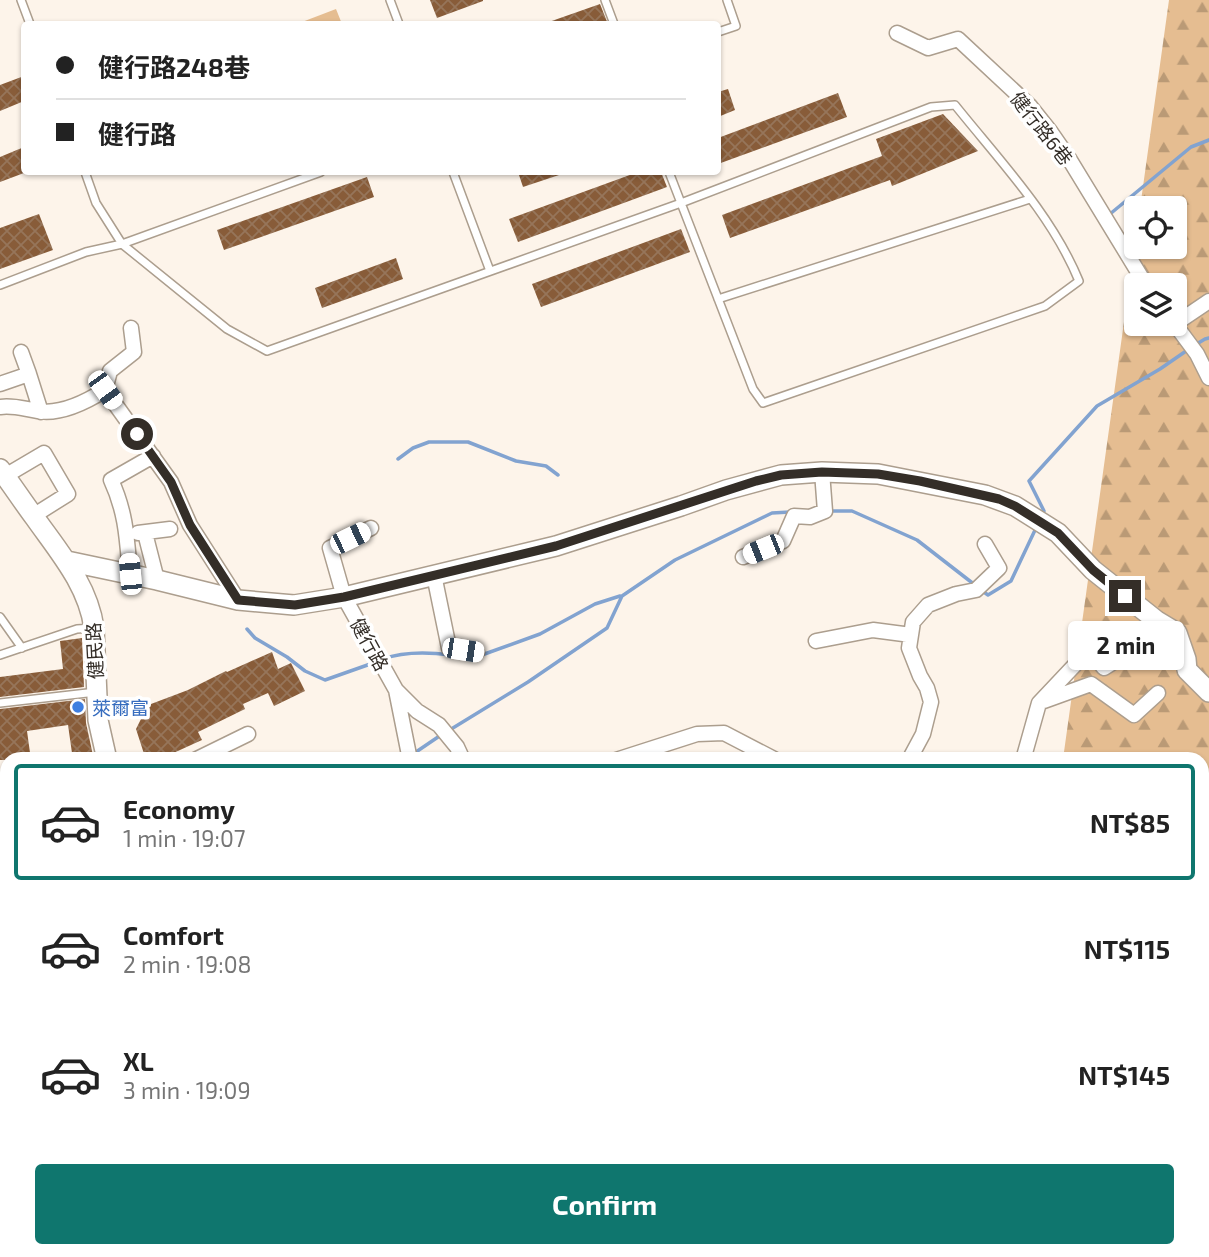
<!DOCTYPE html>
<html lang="en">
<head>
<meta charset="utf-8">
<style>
  body { margin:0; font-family:"Exo 2","Noto Sans TC",sans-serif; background:#f6f6f6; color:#222; height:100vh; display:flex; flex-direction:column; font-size:26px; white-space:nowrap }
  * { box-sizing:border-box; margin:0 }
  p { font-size:23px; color:#767676 }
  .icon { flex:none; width:38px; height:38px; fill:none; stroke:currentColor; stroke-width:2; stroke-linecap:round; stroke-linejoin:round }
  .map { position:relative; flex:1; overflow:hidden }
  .details { position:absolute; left:0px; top:752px; width:1209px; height:506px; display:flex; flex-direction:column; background:#fff; border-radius:21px 21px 0 0; box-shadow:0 2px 5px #0004 }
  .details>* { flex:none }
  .banner { position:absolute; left:21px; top:21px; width:700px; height:154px; border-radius:7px; box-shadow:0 2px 5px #0004; display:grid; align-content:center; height:154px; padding:0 35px; background:#fff }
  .controls { position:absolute; left:1124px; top:196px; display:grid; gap:14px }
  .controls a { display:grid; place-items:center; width:63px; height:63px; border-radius:7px; background:#fff; box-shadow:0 2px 5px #0004; font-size:35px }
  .end { position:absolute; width:32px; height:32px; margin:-16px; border:9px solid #342e28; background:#fff; box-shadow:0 0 0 4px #fff }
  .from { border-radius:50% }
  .bubble { position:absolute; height:49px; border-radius:7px; background:#fff; box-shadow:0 2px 5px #0004; font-size:23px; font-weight:700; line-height:49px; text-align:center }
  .car { position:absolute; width:21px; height:42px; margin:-21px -10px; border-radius:9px; box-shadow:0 0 5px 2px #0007; background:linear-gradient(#fff 24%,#345 0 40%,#fff 0 76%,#345 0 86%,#fff 0) }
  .banner b { display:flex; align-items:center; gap:24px; height:66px; font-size:26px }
  .banner b+b { border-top:2px solid #e0e0e0 }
  .banner i { width:18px; height:18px; background:#222 }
  ul { padding:12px 0 0; list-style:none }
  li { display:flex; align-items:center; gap:21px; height:116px; margin:0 14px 10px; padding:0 21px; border:4px solid transparent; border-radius:7px }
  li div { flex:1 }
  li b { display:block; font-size:26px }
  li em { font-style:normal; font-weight:700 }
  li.current { border-color:#0f766e }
  li>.icon { width:63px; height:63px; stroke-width:1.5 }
  .action { display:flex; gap:14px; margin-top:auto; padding:14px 35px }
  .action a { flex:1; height:80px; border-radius:7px; background:#0f766e; color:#fff; font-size:28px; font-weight:700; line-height:80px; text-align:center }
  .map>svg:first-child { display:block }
  .green { fill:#e5bd91 }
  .forest { fill:url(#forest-firs); fill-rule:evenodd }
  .sand { fill:url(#sand-dots) }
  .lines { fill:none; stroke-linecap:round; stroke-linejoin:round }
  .stream { stroke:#82a3d0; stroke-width:3.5 }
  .river { stroke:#82a3d0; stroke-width:23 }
  .building { fill:url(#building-cross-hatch) }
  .lane-casing { stroke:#ac9e8e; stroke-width:10 }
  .street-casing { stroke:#ac9e8e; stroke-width:17 }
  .secondary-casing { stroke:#ac9e8e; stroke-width:22 }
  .lane { stroke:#fff; stroke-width:7 }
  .street { stroke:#fff; stroke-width:14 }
  .secondary { stroke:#fff; stroke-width:19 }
  .route { stroke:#342e28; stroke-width:9 }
  .shop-dot { fill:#3f7fe0; stroke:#fff; stroke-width:2.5 }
  .labels { text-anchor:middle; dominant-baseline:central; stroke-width:7; stroke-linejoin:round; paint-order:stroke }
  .street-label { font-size:19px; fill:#342e28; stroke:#fff }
  .shop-label { font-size:19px; fill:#366cbe; stroke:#fff; text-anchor:start }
</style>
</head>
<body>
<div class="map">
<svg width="1209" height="1257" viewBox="0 0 1209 1257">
  <defs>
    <pattern id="forest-firs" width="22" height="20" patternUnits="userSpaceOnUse" patternTransform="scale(1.75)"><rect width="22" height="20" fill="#e5bd91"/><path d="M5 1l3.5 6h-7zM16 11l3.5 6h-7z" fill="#ba9a76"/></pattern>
    <pattern id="sand-dots" width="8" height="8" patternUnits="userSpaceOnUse" patternTransform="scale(1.75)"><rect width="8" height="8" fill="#f6ecc7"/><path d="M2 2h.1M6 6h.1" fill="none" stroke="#d4cbab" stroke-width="1.8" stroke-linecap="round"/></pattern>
    <pattern id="building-cross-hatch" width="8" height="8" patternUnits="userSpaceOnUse" patternTransform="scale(1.75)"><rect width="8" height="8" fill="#885c39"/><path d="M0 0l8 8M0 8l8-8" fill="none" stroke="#96755a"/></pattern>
  </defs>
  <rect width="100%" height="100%" fill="#fdf4ea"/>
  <path class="green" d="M336,9L342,24H303L302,22Z"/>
  <path class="forest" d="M1169,0H1209V1257H877L884,1251H1202V760L1063,759L1136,236V247H1174V208H1140ZM1136,285H1174V324H1136Z"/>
  <path class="sand" d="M7,1191V1251H170L154,1257H0V1194Z"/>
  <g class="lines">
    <path class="stream" d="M1110,214L1191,147L1209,140
      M1195,345L1205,339L1209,338
      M398,459L413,448L429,442H468L516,461L546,466L558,475
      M830,511H852L917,540L975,585
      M1042,515L1044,511L1029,481L1097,406L1160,369L1189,349
      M981,590L988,595L1011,581L1036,528
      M247,629L255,638L287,657L305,671L325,680L376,662
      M479,656L540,634L595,604L620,596
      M383,659C405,651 428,652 451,655
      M448,731L528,682L607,628L622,596L675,560L772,513L790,512
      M413,754L441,735"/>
    <path class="river" d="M1202,931L1209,934
      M0,1245L7,1243"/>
  </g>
  <path class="building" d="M430,0H483V1L437,18Z
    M600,4L608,24H546V23Z
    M24,76V101L0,111V85Z
    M728,89L735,110L718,117V92Z
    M838,93L847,117L718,164V138Z
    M943,114L978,151L892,186L890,180L730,238L722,215L882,156L876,139Z
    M24,147V173L0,182V157Z
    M518,172H565V173L523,187Z
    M638,172H661L667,187L518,242L509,219Z
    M367,177L374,197L224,250L217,230Z
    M39,214L53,250L0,269V228Z
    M681,229L690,252L541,307L532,284Z
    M396,258L403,279L322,308L315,288Z
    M82,638L84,687L0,697V677L63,669L60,641Z
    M272,652L278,669L291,663L305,691L274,706L268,693L243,704L245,709L198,732L202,740L158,760H146L136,729L146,709L151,704L188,690L226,671L227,672Z
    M85,699L86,723L94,760H73L68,725L27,731L31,760H0V709Z"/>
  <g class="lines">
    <defs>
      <path id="lane" d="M21,0L30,24
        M390,0L399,24
        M605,0L614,24
        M718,32L736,26L727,0
        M85,172L96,203L122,244L227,329L267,351L681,203L931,107L955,105C999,160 1052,215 1079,281L1045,306L763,403L753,389L669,172
        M453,172L490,271
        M0,285L86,252L122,244L321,172
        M718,299L1030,199
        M0,617L22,648
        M0,655L77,629L93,628
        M0,703L96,692
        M484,1251L498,1257
        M306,1257L322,1252
        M683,1257L726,1253"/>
      <path id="street" d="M897,33L928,48L958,39L1030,106L1050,131L1068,157L1146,285
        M1174,323L1197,354L1209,378
        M1175,324L1209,301
        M21,352L29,374L41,412
        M0,384L29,374
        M105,390L171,482L190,525L238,600
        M0,407C14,405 24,409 38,411C61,415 86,402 105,390L110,371L134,352L131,328
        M5,476L44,453L68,494L33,516
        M371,528L330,548L344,597L396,690L417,711L439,725L457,747L463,760
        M138,533L170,529
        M145,533L157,580
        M743,557L783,541L794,516L810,517L825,511L822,472
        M130,574C127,539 126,512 111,480L153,456
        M434,575L449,648L477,652
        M816,641L873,630L911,635
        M396,690L410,760
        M1044,701L1091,684L1134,715L1158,693
        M195,760L248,734
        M616,760L697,734L724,733L776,760
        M909,760L923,734L931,702L927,688L920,676L909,648L913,622L928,605L956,594L976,590L999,568L985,544
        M1023,760L1039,703L1089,650L1104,668L1131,651
        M291,1251L293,1257
        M320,1253L322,1251"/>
      <path id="secondary" d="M0,469C12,485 23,502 35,518C59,552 88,585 94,628L98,720L107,760
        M67,561L157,580L238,600L294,605L344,597L556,546L681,506L726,490L781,475L822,472L878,474L985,495L1015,506L1058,533L1093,570L1157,621L1177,633L1186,659L1187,670L1209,692
        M1202,859L1209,860
        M0,892L5,894L7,897
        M0,923L7,917
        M0,937L7,940"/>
    </defs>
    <use href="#lane" class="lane-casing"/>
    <use href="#street" class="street-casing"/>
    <use href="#secondary" class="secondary-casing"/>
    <use href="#lane" class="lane"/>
    <use href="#street" class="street"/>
    <use href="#secondary" class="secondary"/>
  </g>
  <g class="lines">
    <path class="route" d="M137,434L171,482L190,525L238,600L295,605L344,597L556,546L756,481L781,475L822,472L878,474L920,481L999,499L1015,506L1058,533L1093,570L1125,596"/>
  </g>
  <circle class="shop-dot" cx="78" cy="707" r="7"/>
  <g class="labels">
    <g class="street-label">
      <text transform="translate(1042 128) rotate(52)">健行路6巷</text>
      <text transform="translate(370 644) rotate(61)">健行路</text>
      <text transform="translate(94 651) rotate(-93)">健民路</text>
    </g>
    <g class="shop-label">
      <text x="92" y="707">萊爾富</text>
    </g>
  </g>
</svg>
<div class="controls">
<a><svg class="icon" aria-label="locate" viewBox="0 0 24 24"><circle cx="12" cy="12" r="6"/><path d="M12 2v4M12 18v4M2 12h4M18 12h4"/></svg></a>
<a><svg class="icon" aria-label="layers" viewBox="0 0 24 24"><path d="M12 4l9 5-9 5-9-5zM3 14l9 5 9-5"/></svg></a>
</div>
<i class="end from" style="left:137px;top:434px"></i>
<i class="end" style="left:1125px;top:596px"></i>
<div class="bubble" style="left:1068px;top:621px;width:116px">2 min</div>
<i class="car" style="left:105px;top:390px;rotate:144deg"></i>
<i class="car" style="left:350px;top:538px;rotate:64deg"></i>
<i class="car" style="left:763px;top:549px;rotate:248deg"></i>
<i class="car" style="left:130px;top:574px;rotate:355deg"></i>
<i class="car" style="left:463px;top:650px;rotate:99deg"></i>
<div class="banner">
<b><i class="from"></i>健行路248巷</b>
<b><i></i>健行路</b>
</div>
<section class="details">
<ul>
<li class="current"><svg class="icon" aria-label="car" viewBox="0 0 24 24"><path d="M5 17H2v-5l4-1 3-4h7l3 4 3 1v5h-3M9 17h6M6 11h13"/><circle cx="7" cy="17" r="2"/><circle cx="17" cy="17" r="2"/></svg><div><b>Economy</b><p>1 min · 19:07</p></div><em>NT$85</em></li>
<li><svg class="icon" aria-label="car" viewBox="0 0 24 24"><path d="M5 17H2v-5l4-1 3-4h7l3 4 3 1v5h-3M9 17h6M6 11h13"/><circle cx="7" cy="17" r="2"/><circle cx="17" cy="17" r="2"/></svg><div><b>Comfort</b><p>2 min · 19:08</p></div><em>NT$115</em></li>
<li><svg class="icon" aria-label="car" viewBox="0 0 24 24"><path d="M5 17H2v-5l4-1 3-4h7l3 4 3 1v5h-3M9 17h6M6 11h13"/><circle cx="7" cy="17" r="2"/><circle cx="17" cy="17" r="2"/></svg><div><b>XL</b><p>3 min · 19:09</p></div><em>NT$145</em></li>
</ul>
<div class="action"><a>Confirm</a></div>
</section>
</div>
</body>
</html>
